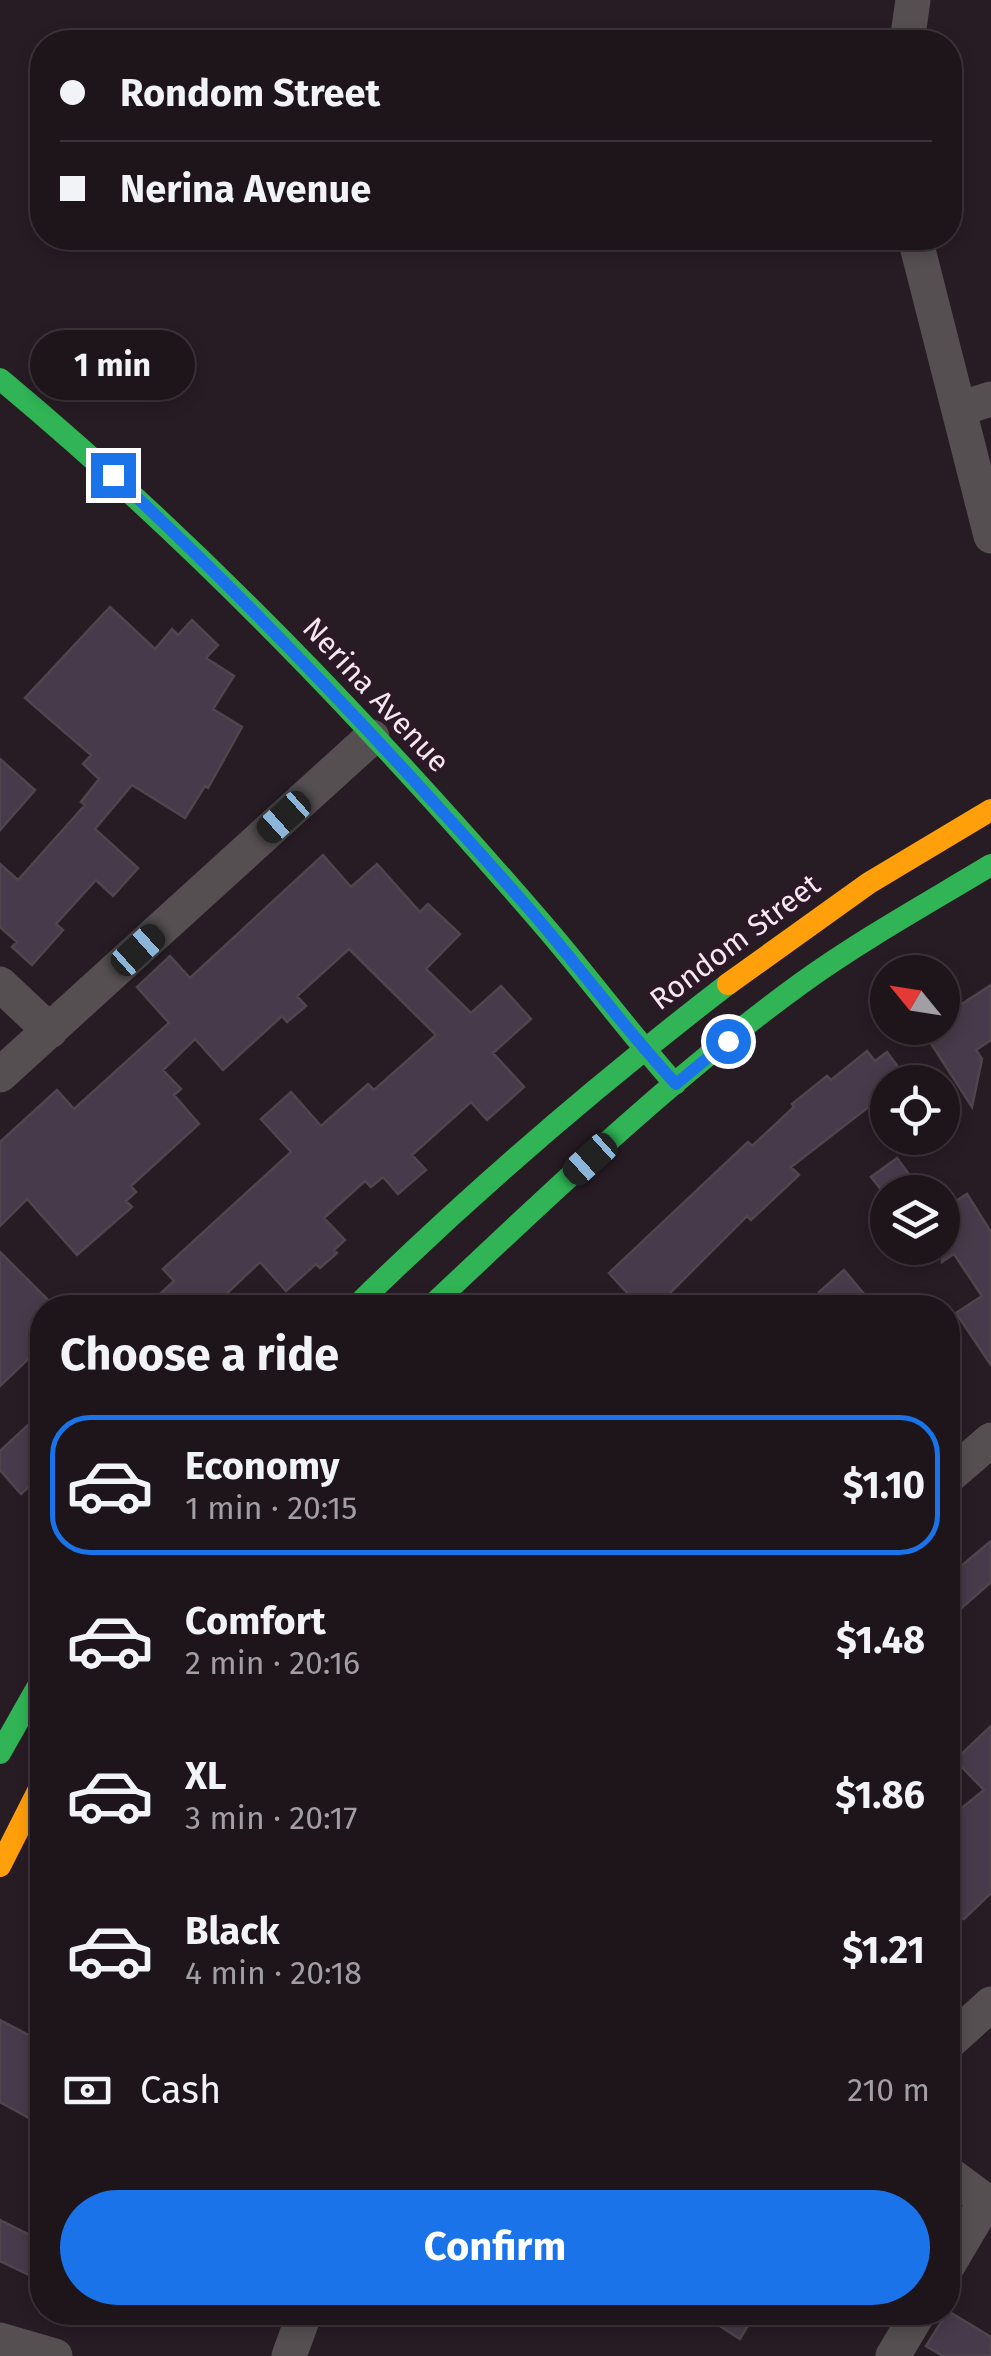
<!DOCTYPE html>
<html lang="en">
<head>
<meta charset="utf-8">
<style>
  body { margin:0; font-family:"Fira Sans",sans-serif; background:#2b2228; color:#f1f3f6; height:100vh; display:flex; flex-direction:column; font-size:38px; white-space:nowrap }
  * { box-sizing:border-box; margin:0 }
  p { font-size:32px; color:#a19fa3 }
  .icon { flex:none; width:55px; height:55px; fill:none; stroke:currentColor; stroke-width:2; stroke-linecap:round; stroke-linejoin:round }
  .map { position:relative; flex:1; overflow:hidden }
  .drawer { position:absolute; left:30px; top:1295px; width:930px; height:1030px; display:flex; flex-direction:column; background:#1e151b; border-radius:40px; box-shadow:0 5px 15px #0003,0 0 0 2px #3c343a }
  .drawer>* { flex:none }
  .banner { position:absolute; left:30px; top:30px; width:932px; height:220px; border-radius:40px; box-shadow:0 5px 15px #0003,0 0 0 2px #3c343a; display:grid; align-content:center; height:220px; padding:0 30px; background:#1e151b }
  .needle { width:65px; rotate:300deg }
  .fabs { position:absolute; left:870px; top:955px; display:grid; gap:20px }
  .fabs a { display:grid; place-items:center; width:90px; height:90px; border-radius:50%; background:#1e151b; box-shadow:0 5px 15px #0003,0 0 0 2px #3c343a; font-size:50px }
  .end { position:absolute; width:45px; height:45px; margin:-22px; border:12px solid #1a73e8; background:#fff; box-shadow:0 0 0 5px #fff }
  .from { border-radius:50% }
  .bubble { position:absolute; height:70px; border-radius:35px; background:#1e151b; box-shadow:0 5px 15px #0003,0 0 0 2px #3c343a; font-size:32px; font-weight:700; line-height:70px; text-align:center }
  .car { position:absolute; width:30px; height:60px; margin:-30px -15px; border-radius:12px; box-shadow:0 0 8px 2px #0007; background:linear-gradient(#222 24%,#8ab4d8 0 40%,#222 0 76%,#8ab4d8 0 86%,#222 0) }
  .banner b { display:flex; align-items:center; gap:35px; height:95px; font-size:38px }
  .banner b+b { border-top:2px solid #3c343a }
  .banner i { width:25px; height:25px; background:#f1f3f6 }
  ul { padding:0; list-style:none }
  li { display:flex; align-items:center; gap:30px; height:140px; margin:0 20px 15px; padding:0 10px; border:5px solid transparent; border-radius:40px }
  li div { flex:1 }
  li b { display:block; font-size:38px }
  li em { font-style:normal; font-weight:700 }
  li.current { border-color:#1a73e8 }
  li>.icon { width:90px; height:90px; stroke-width:1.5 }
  h2 { padding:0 30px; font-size:45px; line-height:120px }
  .pay { display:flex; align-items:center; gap:25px; height:110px; padding:0 30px; font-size:38px }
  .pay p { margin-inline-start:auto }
  .button { display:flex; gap:20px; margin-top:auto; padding:20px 30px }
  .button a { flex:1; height:115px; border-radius:60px; background:#1a73e8; color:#fff; font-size:40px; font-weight:700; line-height:115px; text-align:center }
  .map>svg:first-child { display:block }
  .building { fill:#473a4a; stroke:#4e464e; stroke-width:2.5 }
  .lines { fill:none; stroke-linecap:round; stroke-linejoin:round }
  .street { stroke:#554f51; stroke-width:35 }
  .fast { stroke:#30b455; stroke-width:22 }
  .slow { stroke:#ff9f0a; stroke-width:22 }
  .route { stroke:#1a73e8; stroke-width:12 }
  .labels { text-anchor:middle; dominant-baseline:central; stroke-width:8; stroke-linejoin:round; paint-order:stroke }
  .street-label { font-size:30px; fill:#f6e8f1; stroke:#2c1826 }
</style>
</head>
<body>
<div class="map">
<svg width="991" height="2356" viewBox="0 0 991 2356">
  <rect width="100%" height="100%" fill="#281c24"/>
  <path class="building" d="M110,607L155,649L172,629L178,635L192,620L218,645L206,658L234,676L213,709L242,727L208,788L205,786L185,818L132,785L95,829L138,868L113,896L96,880L56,924L63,930L32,965L12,947L17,942L0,927V864L18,880L85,805L81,802L99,779L83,764L91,755L25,698Z
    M0,759L35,790L0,830Z
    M323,855L351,887L377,864L420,912L428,904L460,934L426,969L471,1013L501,986L531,1019L493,1053L524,1087L487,1120L471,1102L412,1155L426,1170L398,1194L383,1177L371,1187L365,1181L324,1218L345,1240L334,1250L337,1253L320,1268L316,1264L286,1291L260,1262L223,1297L233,1308H145L174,1281L163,1269L291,1152L261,1119L291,1092L321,1126L368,1084L374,1090L436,1035L349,949L297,996L306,1006L287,1022L282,1016L223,1070L195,1039L163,1070L181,1089L174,1095L199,1124L131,1186L136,1192L126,1201L132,1207L77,1255L27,1199L0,1226V1142L57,1090L74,1109L169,1023L137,987L170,956L190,978Z
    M991,985V1040L976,1050L982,1059L972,1107L921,1028H942V1017Z
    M867,1051L875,1061L887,1052L906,1078L900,1082H888V1092L791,1167L799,1175L751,1220L747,1216L667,1296L678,1308H641L609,1273L748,1142L752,1146L794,1107L792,1104L827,1076L831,1080Z
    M897,1158L922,1192H883L871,1177Z
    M967,1194L991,1232V1365L956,1313L982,1296L954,1254L942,1262V1210Z
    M0,1252L49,1301L42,1307V1346L0,1386Z
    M844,1270L865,1295L863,1296L872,1308H833L819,1292Z
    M42,1412V1475L21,1494L0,1470V1451Z
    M991,1541V1582L948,1620V1577Z
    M991,1726V1893L964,1919L948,1913V1819L984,1790L955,1760Z
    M0,2020L42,2042V2095L29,2118L0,2102Z
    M0,2220L42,2241V2281L0,2261Z
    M948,2311L991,2337V2356H943L926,2346Z
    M698,2312H756L740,2339Z"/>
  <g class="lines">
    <path class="street" d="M907,42L913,0
      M915,238L991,536
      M959,409L991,399
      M0,984L50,1031
      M0,1075L372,737
      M948,1477L991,1440
      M948,2043L991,2004
      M948,2173L991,2205
      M948,2265L986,2201
      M0,2340L55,2356
      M289,2356L305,2312
      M893,2356L919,2312"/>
    <path class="fast" d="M0,379C197,543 372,727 540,921C586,974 628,1031 675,1084
      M354,1308C471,1193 598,1084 728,984
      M429,1308C549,1195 669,1079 803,982C863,939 928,903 991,865
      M0,1753L42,1679"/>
    <path class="slow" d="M728,984L869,883L991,810
      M0,1866L42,1783"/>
  </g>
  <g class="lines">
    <path class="route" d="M113,475C258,610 393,754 524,903C576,962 622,1026 676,1084L728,1041"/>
  </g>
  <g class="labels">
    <g class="street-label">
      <text transform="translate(376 695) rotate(47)">Nerina Avenue</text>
      <text transform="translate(735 942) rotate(-37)">Rondom Street</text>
    </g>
  </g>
</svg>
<div class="fabs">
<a><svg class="needle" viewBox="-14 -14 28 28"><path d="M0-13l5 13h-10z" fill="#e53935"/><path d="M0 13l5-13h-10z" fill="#a19fa3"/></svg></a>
<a><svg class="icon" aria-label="locate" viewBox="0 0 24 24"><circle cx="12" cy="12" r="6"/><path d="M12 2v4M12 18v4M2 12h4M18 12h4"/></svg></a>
<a><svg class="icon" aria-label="layers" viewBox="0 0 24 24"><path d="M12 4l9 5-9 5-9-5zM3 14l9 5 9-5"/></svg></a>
</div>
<i class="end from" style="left:728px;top:1041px"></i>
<i class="end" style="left:113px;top:475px"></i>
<div class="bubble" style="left:30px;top:330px;width:165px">1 min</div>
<i class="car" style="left:284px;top:817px;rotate:228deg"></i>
<i class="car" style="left:138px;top:950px;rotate:48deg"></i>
<i class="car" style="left:590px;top:1159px;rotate:228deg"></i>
<div class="banner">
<b><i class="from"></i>Rondom Street</b>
<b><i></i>Nerina Avenue</b>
</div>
<section class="drawer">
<h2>Choose a ride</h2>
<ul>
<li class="current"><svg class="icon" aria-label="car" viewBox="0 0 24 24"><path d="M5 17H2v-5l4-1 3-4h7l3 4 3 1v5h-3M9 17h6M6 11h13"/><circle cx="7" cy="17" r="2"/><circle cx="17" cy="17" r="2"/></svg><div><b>Economy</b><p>1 min · 20:15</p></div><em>$1.10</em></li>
<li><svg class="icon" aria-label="car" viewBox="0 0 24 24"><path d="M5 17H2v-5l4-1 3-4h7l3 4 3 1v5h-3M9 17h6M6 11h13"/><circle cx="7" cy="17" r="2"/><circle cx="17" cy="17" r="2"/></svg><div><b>Comfort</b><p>2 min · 20:16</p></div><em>$1.48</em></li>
<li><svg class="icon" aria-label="car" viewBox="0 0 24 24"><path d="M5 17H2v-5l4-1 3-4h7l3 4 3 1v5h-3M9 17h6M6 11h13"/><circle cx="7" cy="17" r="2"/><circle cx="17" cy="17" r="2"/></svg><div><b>XL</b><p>3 min · 20:17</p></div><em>$1.86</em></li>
<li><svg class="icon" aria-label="car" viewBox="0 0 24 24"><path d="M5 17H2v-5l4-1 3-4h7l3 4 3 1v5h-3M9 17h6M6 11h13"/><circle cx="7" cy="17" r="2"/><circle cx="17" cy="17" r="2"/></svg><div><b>Black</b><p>4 min · 20:18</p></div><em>$1.21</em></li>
</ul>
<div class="pay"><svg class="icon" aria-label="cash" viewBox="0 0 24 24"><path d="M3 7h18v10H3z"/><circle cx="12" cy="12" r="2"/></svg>Cash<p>210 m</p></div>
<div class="button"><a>Confirm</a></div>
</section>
</div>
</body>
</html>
